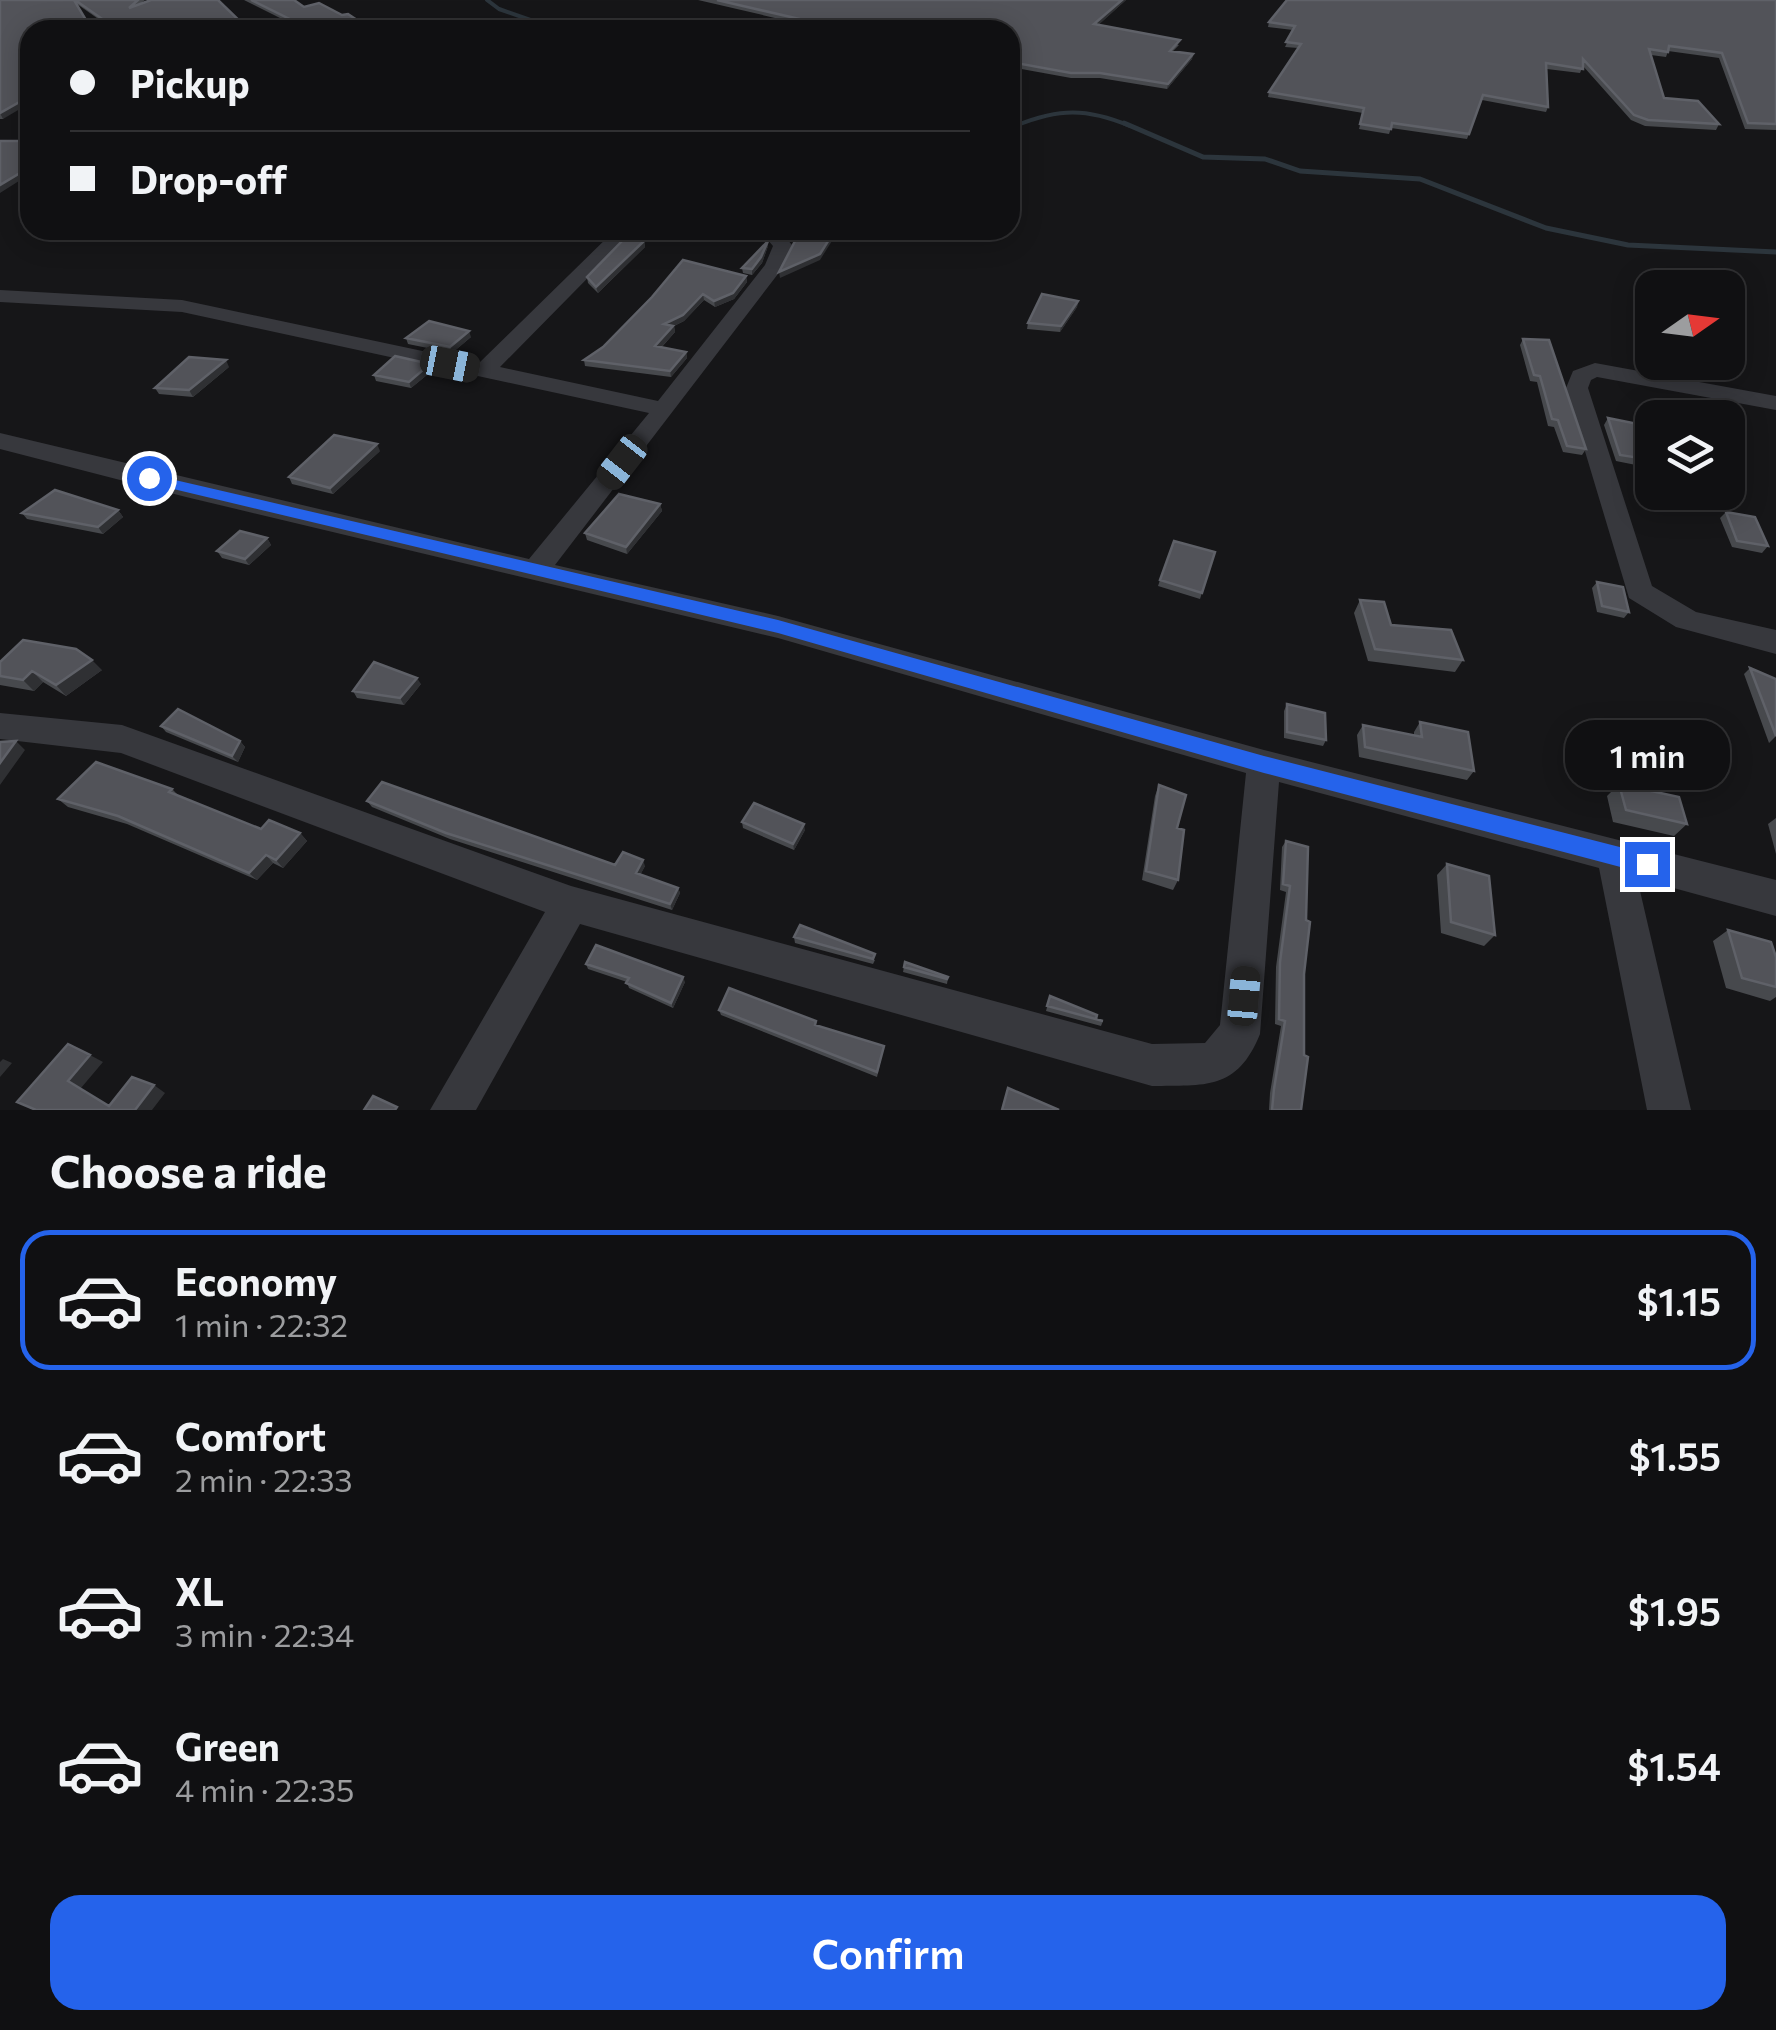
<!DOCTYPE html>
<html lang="en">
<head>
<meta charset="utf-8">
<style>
  body { margin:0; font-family:Commissioner,sans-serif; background:#1e1e20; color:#f1f3f6; height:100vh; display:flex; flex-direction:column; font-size:38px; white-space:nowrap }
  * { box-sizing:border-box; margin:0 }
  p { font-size:32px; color:#9c9d9f }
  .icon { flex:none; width:55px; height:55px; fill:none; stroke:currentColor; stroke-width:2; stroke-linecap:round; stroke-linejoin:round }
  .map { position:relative; height:1110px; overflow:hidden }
  .panel { display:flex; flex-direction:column; background:#101012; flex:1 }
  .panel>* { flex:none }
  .top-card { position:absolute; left:20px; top:20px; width:1000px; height:220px; border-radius:30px; box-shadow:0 5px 25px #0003,0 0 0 2px #303032; display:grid; align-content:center; height:220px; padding:0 50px; background:#101012 }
  .needle { width:65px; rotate:76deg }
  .controls { position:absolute; left:1635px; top:270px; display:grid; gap:20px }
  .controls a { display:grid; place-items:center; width:110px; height:110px; border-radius:20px; background:#101012; box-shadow:0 5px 25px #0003,0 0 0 2px #303032; font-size:50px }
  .end { position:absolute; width:45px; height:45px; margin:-22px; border:12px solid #2563eb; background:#fff; box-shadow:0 0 0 5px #fff }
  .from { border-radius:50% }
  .bubble { position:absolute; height:70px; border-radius:30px; background:#101012; box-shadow:0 5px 25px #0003,0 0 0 2px #303032; font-size:32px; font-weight:600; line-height:70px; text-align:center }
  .car { position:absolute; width:30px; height:60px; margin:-30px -15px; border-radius:12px; box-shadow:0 0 8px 2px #0007; background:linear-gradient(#222 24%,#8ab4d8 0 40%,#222 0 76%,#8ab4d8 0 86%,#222 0) }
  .top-card b { display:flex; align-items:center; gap:35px; height:95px; font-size:38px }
  .top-card b+b { border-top:2px solid #303032 }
  .top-card i { width:25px; height:25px; background:#f1f3f6 }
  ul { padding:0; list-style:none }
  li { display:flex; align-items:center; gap:30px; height:140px; margin:0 20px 15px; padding:0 30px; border:5px solid transparent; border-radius:30px }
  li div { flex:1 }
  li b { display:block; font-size:38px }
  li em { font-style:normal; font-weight:600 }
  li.active { border-color:#2563eb }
  li>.icon { width:90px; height:90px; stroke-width:1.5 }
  h2 { padding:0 50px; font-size:45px; line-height:120px }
  .primary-button { display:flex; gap:20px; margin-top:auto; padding:20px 50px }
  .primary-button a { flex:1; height:115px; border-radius:30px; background:#2563eb; color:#fff; font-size:40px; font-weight:600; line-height:115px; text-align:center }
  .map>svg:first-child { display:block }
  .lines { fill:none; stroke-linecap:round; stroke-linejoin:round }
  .stream-far1 { stroke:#2c353c; stroke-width:4 }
  .stream { stroke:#2c353c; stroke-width:5 }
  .street { fill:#37383d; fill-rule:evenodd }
  .wall { fill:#47494d }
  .shaded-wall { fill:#2f3033 }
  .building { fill:#525359; stroke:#5f6168; stroke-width:2.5 }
  .route { fill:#2563eb }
</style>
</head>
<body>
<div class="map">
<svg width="1776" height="1110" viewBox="0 0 1776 1110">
  <rect width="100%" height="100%" fill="#161618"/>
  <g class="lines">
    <path class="stream-far1" d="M487,0L499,9L559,30
      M1015,126C1059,108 1087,108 1130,126"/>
    <path class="stream" d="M1124,123L1203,157L1265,159L1300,171L1420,179L1546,228L1628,245L1776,252
      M1010,128L1021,123"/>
    <path class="street" d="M615,230H635L500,367L658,401L765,265L773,246L767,239L737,230L780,231L792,245L781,270L555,565L778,616L1264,750L1776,880V916L1637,878L1691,1110H1647L1599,868L1279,782L1260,1034C1237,1091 1205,1085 1152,1086L580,924L476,1110H430L545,912L121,753L0,739V713L122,725L571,886L1152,1044L1205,1043L1220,1025L1246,773L778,638L186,497L0,449V433L529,559L649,413L182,312L0,302V290L182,300L479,363Z
      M1595,363L1776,396V410L1597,377L1591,380L1588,388L1652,586L1696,612L1776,630V654L1676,627L1629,598L1566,388L1573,371Z"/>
  </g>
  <path class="wall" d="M0,0H145L141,3L249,30H114L77,4L3,119H0Z
    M244,0H294L304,7L372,30H304Z
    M698,0H1126L1098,25L1179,45L1173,51L1193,54L1192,59L1167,89L1100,78H1071L1010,67V30H827Z
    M1776,0V130L1745,129L1719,58L1668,51L1666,57L1651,55L1664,98L1719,124L1716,130L1645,126L1631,120L1583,66L1580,73L1547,69L1548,107L1546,112L1482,100L1467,139L1391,128L1389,134L1359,129L1363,113L1268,97L1269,92L1298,48L1285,47L1293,30L1268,27L1269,22Z
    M644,241L645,247L598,293L588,283L587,277Z
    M768,246L762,263L752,275L743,273L742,268Z
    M746,276L747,282L734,299L715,307L704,300L684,321L674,326L675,332L661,348L686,352L687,358L671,377L585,366L584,360L603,347L652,297Z
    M1078,301L1077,307L1060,332L1027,329L1028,323Z
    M471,337L452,353L408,344L406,338Z
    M1523,339L1586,449L1582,455L1563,452L1554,427L1548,426L1537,382L1530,381L1520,345Z
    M229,367L193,397L159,394L155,388Z
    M433,370L411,388L376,381L374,375Z
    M1608,418L1645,449L1643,452L1646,459L1641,466L1616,461L1604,425Z
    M380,451L333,494L292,484L289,477Z
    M660,504L662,511L627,554L587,540L585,533Z
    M118,510L123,517L103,534L27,519L22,513Z
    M1726,512L1768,546L1762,553L1732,547L1720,518Z
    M267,538L271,545L249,565L222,558L217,551Z
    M1215,552L1200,599L1158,586L1160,580Z
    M1597,582L1629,612L1624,618L1597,612L1592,588Z
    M1360,600L1391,625L1463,660L1455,672L1368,661L1354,613Z
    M0,662L102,670L66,696L43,682L34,691L0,685Z
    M1750,668L1776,736L1769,743L1744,674Z
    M421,684L404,705L357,698L353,691Z
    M1287,704L1326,740L1323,746L1284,738V711Z
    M1420,722L1474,771L1467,780L1359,757L1357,735L1363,725L1414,736V732Z
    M161,726L240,741L245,747L238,762L166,732Z
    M1619,784L1687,824L1674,836L1613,822L1607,796Z
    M1159,785L1177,828L1178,880L1173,890L1142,880L1155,796Z
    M172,789L180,797L261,829L300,833L307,841L283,868L273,863L257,880L127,824L68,807L58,799Z
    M367,801L615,865L645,866L640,875L678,888L680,893L672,910L450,839L372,807Z
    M1776,818V854L1768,824Z
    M742,822L805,830L794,850L743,828Z
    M1286,841L1304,974L1301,1110H1269L1270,1093L1281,1026L1275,1024L1276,967L1286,892L1280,890L1282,847Z
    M1447,864L1495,935L1484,946L1441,933L1437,875Z
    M1728,930L1776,957V997L1770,1001L1726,988L1713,941Z
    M794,937L875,960L873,964L795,943Z
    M586,964L685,982L673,1008L629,988L627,982L588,969Z
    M904,967L948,977L947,984L903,972Z
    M1050,996L1103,1021L1101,1026L1046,1011Z
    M719,1010L817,1026L884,1046L877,1077L721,1015Z"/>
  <path class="shaded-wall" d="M1122,0H1126L1094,29V24Z
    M1193,54L1192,59L1167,89L1168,84Z
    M30,96V103L3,119L0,113Z
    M30,167V174L0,193V185Z
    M835,230H837V233L820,260L780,278L779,272Z
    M644,241L645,247L598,293L596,287Z
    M768,241V246L762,263L752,275V269Z
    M746,276L747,282L734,299L715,307L714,301Z
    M703,294L704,300L684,321L674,326L675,332L656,353L655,346L664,324Z
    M1078,301L1077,307L1060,332L1061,326Z
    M469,331L471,337L452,353L450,347Z
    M686,352L687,358L671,377L670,371Z
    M226,360L229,367L193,397L189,390Z
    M430,364L433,370L411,388L409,382Z
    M377,444L380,451L333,494L330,488Z
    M660,504L662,511L627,554L626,547Z
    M118,510L123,517L103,534L98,527Z
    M267,538L271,545L249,565L245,559Z
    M92,660L102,670L66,696L56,685Z
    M32,671L43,682L34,691L23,680Z
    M417,678L421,684L404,705L400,698Z
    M16,741L25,750L0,785V763Z
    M240,741L245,747L238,762L232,756Z
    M804,824L805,830L794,850L793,844Z
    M300,833L307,841L283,868L276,860Z
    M266,855L273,863L257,880L249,873Z
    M643,860L645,866L638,879L636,873Z
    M678,888L680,893L672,910L670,904Z
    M683,977L685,982L673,1008L671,1003Z
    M90,1055L103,1062L81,1088L68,1081Z
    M3,1059L12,1063L0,1077V1062Z
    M154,1085L165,1093L152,1110H135Z"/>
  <path class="building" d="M0,0H74L92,30H30V96L0,113Z
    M75,0H138L129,8L151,0H218L249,30H118Z
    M251,0H294L304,7L319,3L342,15L348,14L372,30H312Z
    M717,0H1122L1094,24L1180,40L1170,51L1193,54L1168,84L1100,73H1071L1010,62V30H847Z
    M1287,0H1776V124L1748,123L1722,53L1669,46L1668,52L1649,49L1664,98L1698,101L1719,124L1648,120L1634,115L1583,59V69L1546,63L1548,107L1483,95L1469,134L1392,123L1391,129L1360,124L1364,108L1269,92L1301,44L1286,42L1295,26L1269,22Z
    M0,141H30V167L0,185Z
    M824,230H835L820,254L779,272L795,241L794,236Z
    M625,238L644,241L596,287L587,277Z
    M768,241L761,257L752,269L742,268Z
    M683,260L746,276L733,293L714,301L703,294L683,315L664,324L673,326L655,346L686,352L670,371L584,360L603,347L652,297Z
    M1042,294L1078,301L1061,326L1028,323Z
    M429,321L469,331L450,347L406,338Z
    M1523,339L1549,340L1586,449L1567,446L1558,420L1552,419L1540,376L1534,375Z
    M395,356L430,364L409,382L374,375Z
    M189,357L226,360L189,390L155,388Z
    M1608,418L1638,424L1645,449L1642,448L1646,459L1620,455Z
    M334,435L377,444L330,488L289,477Z
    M55,490L118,510L98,527L22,513Z
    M619,494L660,504L626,547L585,533Z
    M1726,512L1755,517L1768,546L1737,541Z
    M240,531L267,538L245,559L217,551Z
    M1174,541L1215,552L1202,593L1160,580Z
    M1597,582L1623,587L1629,612L1602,606Z
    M1360,600L1384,602L1391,625L1451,630L1463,660L1375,649Z
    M23,640L76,649L92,660L56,685L32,671L23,680L0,676V662Z
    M374,662L417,678L400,698L353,691Z
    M1750,668L1776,679V736Z
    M1287,704L1325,713L1326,740L1287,732Z
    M178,709L240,741L232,756L161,726Z
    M1420,722L1468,732L1474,771L1365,747L1363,725L1422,737Z
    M16,741L0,763V742Z
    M96,762L172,789L169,792L261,829L269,820L300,833L276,860L266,855L249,873L118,816L58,799Z
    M382,782L615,865L623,852L643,860L636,873L678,888L670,904L446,833L367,801Z
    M1619,784L1679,797L1687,824L1626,810Z
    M1159,785L1186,795L1177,828L1184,830L1178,880L1146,871Z
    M754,803L804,824L793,844L742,822Z
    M1286,841L1308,847L1306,920L1310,922L1304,974V1055L1308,1057L1301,1110H1272L1274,1089L1285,1021L1279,1019L1280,962L1290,886L1283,884Z
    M1447,864L1489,876L1495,935L1451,922Z
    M800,925L875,954L873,959L794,937Z
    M1728,930L1771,942L1776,957V987L1742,978Z
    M596,945L683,977L671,1003L626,983L629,978L586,964Z
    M905,962L948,977L947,979L904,967Z
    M729,988L816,1021L815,1025L884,1046L877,1072L719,1010Z
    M1050,996L1097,1015L1096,1019L1103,1021L1047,1006Z
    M68,1044L90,1055L68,1081L109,1106L132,1077L154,1085L135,1110H36L17,1102Z
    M1008,1088L1059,1110H1002Z
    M373,1096L397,1107L395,1110H364Z"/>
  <path class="route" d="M149,474L778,620L1264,756L1647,854L1654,857L1657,864L1654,871L1647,874L1264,773L778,633L144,482V475Z"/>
</svg>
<div class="controls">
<a><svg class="needle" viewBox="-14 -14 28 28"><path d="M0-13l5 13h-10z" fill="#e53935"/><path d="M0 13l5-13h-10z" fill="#9c9d9f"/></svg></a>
<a><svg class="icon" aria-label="layers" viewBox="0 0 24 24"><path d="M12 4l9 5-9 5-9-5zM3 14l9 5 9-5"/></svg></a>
</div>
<i class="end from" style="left:149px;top:478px"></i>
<i class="end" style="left:1647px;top:864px"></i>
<div class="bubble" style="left:1565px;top:720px;width:165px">1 min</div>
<i class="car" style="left:450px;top:364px;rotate:101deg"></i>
<i class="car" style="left:622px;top:462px;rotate:218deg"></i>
<i class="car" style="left:1244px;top:996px;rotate:5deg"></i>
<div class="top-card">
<b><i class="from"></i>Pickup</b>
<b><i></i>Drop-off</b>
</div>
</div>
<section class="panel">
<h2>Choose a ride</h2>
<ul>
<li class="active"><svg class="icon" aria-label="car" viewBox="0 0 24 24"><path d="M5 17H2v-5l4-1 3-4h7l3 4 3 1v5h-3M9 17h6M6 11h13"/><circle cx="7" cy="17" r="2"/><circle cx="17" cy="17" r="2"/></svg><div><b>Economy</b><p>1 min · 22:32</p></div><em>$1.15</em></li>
<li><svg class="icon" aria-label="car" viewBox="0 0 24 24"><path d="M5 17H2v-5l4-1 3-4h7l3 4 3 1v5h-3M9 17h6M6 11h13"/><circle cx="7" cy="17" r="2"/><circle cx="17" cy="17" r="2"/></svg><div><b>Comfort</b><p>2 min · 22:33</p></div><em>$1.55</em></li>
<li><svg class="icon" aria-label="car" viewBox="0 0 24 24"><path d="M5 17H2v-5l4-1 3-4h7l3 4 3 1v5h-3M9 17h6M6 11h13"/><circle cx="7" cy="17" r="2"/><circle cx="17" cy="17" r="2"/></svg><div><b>XL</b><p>3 min · 22:34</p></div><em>$1.95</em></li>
<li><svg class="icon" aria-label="car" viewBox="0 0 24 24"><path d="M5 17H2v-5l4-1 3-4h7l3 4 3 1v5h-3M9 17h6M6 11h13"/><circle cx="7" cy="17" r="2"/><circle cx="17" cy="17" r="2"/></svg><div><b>Green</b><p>4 min · 22:35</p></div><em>$1.54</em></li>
</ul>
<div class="primary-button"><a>Confirm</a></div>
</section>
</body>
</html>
